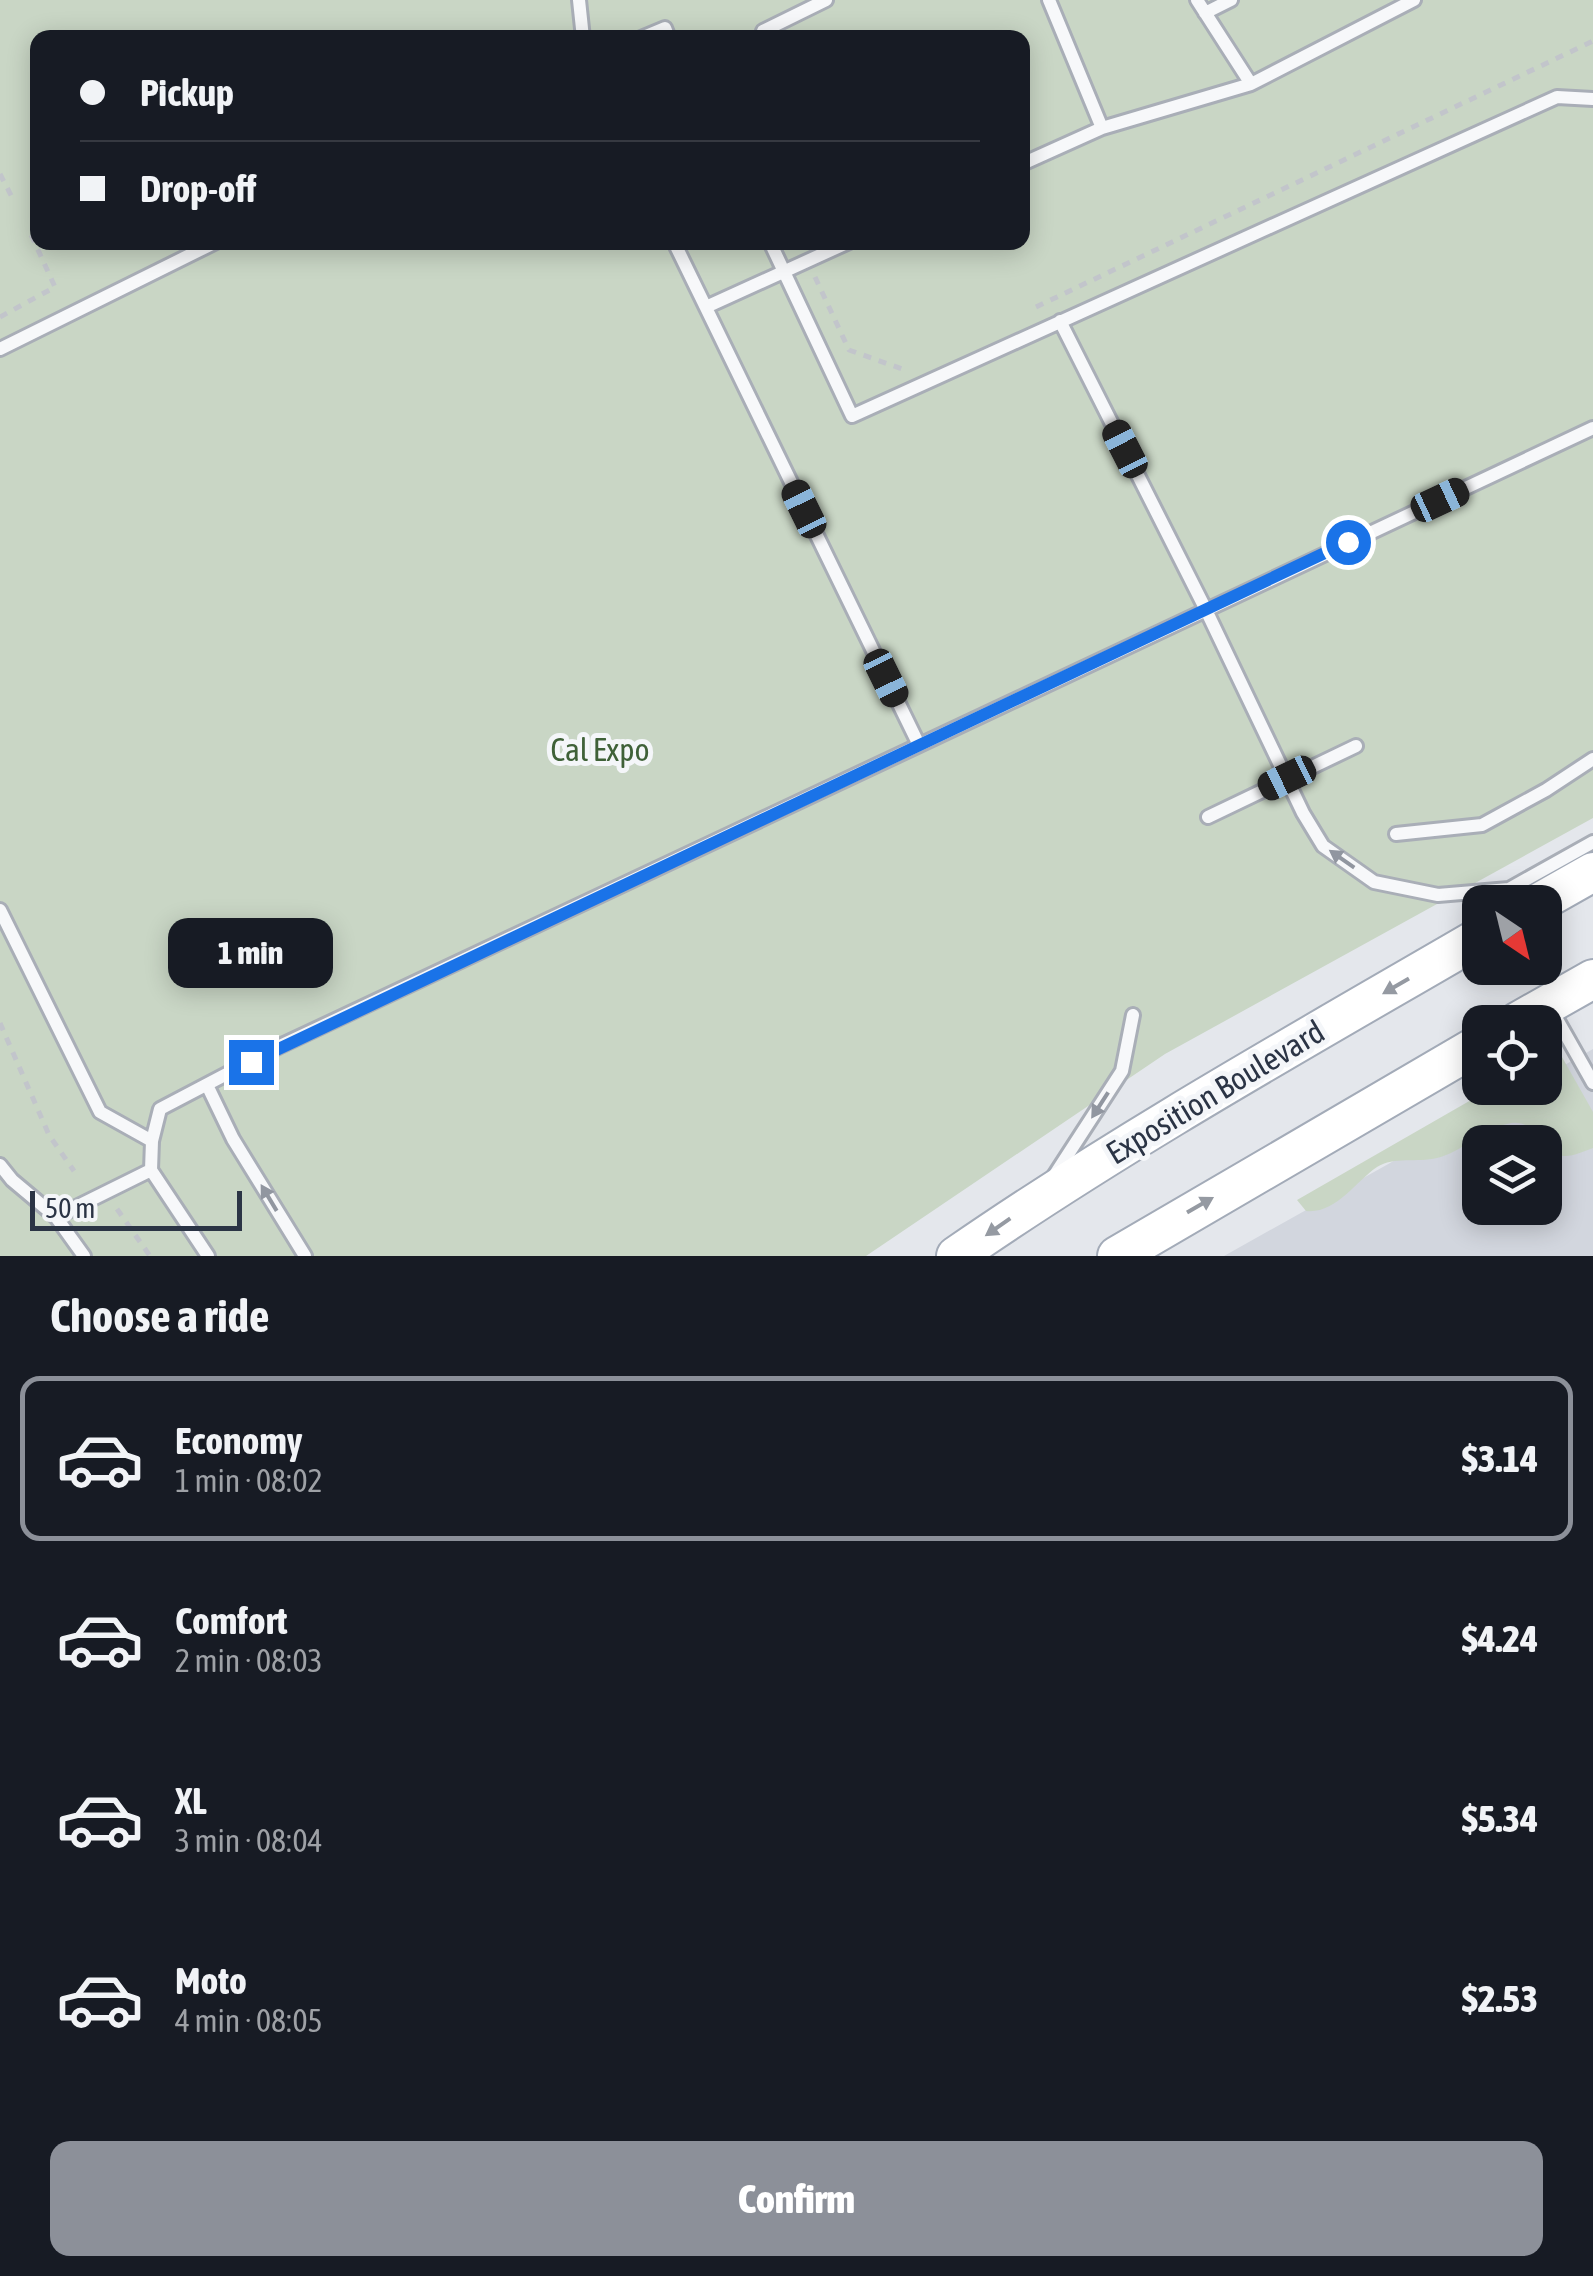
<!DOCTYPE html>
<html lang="en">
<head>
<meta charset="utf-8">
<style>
  body { margin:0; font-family:"Asap Condensed",sans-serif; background:#20242c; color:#f1f3f6; height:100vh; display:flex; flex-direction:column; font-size:38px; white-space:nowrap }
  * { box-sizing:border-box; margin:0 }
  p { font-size:32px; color:#9ea1a6 }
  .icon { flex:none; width:55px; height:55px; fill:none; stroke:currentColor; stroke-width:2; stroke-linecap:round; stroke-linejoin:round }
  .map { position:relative; height:1256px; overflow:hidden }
  .drawer { display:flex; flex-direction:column; background:#171b24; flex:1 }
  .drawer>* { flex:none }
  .hud { position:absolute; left:30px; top:30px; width:1000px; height:220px; border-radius:20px; box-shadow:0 5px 25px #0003; display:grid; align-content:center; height:220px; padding:0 50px; background:#171b24 }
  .needle { width:65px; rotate:145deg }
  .tools { position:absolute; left:1462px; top:885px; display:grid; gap:20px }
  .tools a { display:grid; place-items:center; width:100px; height:100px; border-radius:20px; background:#171b24; box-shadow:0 5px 25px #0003; font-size:50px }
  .scale { position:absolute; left:30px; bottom:25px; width:212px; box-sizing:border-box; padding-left:10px; border:5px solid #2b3445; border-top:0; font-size:28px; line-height:35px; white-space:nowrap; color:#2b3445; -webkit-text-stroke:8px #f4f6f9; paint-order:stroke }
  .end { position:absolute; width:45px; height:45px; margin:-22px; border:12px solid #1a73e8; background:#fff; box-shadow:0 0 0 5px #fff }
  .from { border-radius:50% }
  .bubble { position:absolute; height:70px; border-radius:20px; background:#171b24; box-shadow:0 5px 25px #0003; font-size:32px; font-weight:800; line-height:70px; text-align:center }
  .car { position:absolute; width:30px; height:60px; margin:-30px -15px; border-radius:12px; box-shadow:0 0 8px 2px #0007; background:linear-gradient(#222 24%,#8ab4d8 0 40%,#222 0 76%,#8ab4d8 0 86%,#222 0) }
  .hud b { display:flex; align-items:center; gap:35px; height:95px; font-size:38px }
  .hud b+b { border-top:2px solid #363941 }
  .hud i { width:25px; height:25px; background:#f1f3f6 }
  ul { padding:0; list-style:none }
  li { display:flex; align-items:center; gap:30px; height:165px; margin:0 20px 15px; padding:0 30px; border:5px solid transparent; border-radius:20px }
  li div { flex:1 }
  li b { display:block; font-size:38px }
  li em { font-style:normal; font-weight:800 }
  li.active { border-color:#8c9099 }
  li>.icon { width:90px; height:90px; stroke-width:1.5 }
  h2 { padding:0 50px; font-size:45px; line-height:120px }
  .primary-button { display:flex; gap:20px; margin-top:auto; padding:20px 50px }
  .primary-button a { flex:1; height:115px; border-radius:20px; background:#8c9099; color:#fff; font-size:40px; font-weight:800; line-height:115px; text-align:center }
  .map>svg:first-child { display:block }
  .built { fill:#d2d6de; fill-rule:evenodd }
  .green { fill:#c9d6c5; fill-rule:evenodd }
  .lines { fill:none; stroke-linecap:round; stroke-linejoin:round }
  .service-casing { stroke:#a9aeb7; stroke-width:18 }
  .primary-casing { stroke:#a3abb8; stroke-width:42 }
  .path { stroke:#c2c5cb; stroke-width:5; stroke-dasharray:8 8; stroke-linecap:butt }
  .service { stroke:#f7f8fa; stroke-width:12 }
  .primary { stroke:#fff; stroke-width:38 }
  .oneway { fill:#9196a0 }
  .oneway2 { fill:#959aa2 }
  .route { stroke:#1a73e8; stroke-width:12 }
  .labels { text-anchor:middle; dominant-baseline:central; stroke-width:10; stroke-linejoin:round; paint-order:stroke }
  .park-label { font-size:32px; fill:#3f6138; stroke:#f4f6f9 }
  .street-label { font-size:32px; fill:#2b3445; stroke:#f4f6f9 }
</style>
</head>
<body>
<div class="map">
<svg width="1593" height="1256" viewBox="0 0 1593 1256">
  <rect width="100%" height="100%" fill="#e4e7ec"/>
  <path class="built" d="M1593,1049V1256H1224L1524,1088H1545V1076ZM1480,1142H1545V1208H1480Z"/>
  <path class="green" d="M0,0H1593V818L1165,1054L866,1256H0ZM38,38H1022V242H38Z
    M1558,1050L1593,1112V1148C1584,1151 1573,1157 1563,1156C1538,1152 1538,1116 1507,1124C1481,1130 1462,1152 1437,1158C1417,1163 1394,1156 1377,1167C1355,1182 1336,1214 1306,1211L1297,1200L1492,1088H1545V1057Z"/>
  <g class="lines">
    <defs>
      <path id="service" d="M579,0L583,38
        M1197,0L1251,84L1414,0
        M1205,13L1231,0
        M641,38L665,28L669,38
        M766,38L763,31L826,0
        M1102,128L1251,84
        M1022,164L1102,128L1049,0
        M674,242L919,745
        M770,242L852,416L1557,97L1593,99
        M706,307L849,242
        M1060,321L1206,610L1303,813L1323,846L1374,882L1438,895L1509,889L1593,842
        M0,349L216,242
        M1208,817L1356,746
        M1396,834L1482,825L1546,790L1593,759
        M0,910L100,1112L152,1141
        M1550,1007L1593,1083
        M207,1085L233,1139L305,1256
        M0,1165L12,1180L56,1217
        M1054,1176L1122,1071L1133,1015
        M84,1256L56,1217L151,1170
        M208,1256L151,1170L152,1141L160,1109L280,1046L1593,428"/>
      <path id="primary" d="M1540,902L1593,872
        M1517,1022L1593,979
        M956,1256C1124,1140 1303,1040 1480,937
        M1117,1256L1480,1044"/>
    </defs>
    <use href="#service" class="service-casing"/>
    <use href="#primary" class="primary-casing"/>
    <path class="path" d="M0,174L14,201
      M815,277L849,350L905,370
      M1036,307L1593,41
      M0,317L55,287L28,228
      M0,1023L49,1135L74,1171
      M117,1209L150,1256"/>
    <use href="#service" class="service"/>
    <use href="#primary" class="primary"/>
  </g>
  <defs><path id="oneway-solid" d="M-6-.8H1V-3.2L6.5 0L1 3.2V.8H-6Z" transform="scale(2.5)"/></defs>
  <g class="oneway">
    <use href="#oneway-solid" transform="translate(1342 859) rotate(-145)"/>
    <use href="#oneway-solid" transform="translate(1100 1105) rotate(123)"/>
    <use href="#oneway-solid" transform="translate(269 1198) rotate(-121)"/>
  </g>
  <g class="oneway2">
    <use href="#oneway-solid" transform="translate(1396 986) rotate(150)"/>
    <use href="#oneway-solid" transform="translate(1200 1205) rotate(-30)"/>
    <use href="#oneway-solid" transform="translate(998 1227) rotate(145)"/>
  </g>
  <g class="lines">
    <path class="route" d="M251,1062L1348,542"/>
  </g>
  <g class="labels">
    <g class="park-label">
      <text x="600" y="749">Cal Expo</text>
    </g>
    <g class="street-label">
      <text transform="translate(1215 1092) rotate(-31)">Exposition Boulevard</text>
    </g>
  </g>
</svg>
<div class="tools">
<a><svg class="needle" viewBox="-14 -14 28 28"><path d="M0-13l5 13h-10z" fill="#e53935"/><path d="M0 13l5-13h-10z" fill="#9ea1a6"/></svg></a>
<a><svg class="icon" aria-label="locate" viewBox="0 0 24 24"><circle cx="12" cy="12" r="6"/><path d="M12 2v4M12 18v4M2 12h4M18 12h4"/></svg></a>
<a><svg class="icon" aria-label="layers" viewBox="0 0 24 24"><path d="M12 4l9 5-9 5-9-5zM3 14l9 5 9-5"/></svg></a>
</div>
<div class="scale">50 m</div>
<i class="end from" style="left:1348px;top:542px"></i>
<i class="end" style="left:251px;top:1062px"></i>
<div class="bubble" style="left:168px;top:918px;width:165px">1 min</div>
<i class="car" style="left:1125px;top:449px;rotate:333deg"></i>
<i class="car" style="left:1440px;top:500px;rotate:65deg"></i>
<i class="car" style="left:804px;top:509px;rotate:334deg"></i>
<i class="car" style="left:886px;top:678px;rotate:154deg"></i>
<i class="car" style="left:1287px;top:778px;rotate:244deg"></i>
<div class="hud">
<b><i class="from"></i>Pickup</b>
<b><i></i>Drop-off</b>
</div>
</div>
<section class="drawer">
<h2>Choose a ride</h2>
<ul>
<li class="active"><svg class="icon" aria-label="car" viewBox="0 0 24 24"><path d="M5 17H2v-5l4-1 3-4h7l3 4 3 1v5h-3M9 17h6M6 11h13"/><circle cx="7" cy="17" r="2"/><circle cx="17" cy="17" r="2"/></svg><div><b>Economy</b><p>1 min · 08:02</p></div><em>$3.14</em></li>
<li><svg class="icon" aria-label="car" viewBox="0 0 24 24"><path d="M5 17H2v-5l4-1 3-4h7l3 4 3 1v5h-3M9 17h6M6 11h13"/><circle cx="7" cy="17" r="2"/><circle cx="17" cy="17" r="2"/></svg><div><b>Comfort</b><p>2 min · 08:03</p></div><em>$4.24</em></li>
<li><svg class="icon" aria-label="car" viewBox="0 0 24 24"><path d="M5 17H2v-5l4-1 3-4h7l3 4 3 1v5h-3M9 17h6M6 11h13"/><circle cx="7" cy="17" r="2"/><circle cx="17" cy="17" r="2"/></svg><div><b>XL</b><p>3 min · 08:04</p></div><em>$5.34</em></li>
<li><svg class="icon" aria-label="car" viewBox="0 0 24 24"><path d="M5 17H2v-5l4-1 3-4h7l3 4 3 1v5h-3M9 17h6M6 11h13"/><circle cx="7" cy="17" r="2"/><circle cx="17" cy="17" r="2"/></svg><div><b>Moto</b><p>4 min · 08:05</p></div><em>$2.53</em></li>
</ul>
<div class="primary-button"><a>Confirm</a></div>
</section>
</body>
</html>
